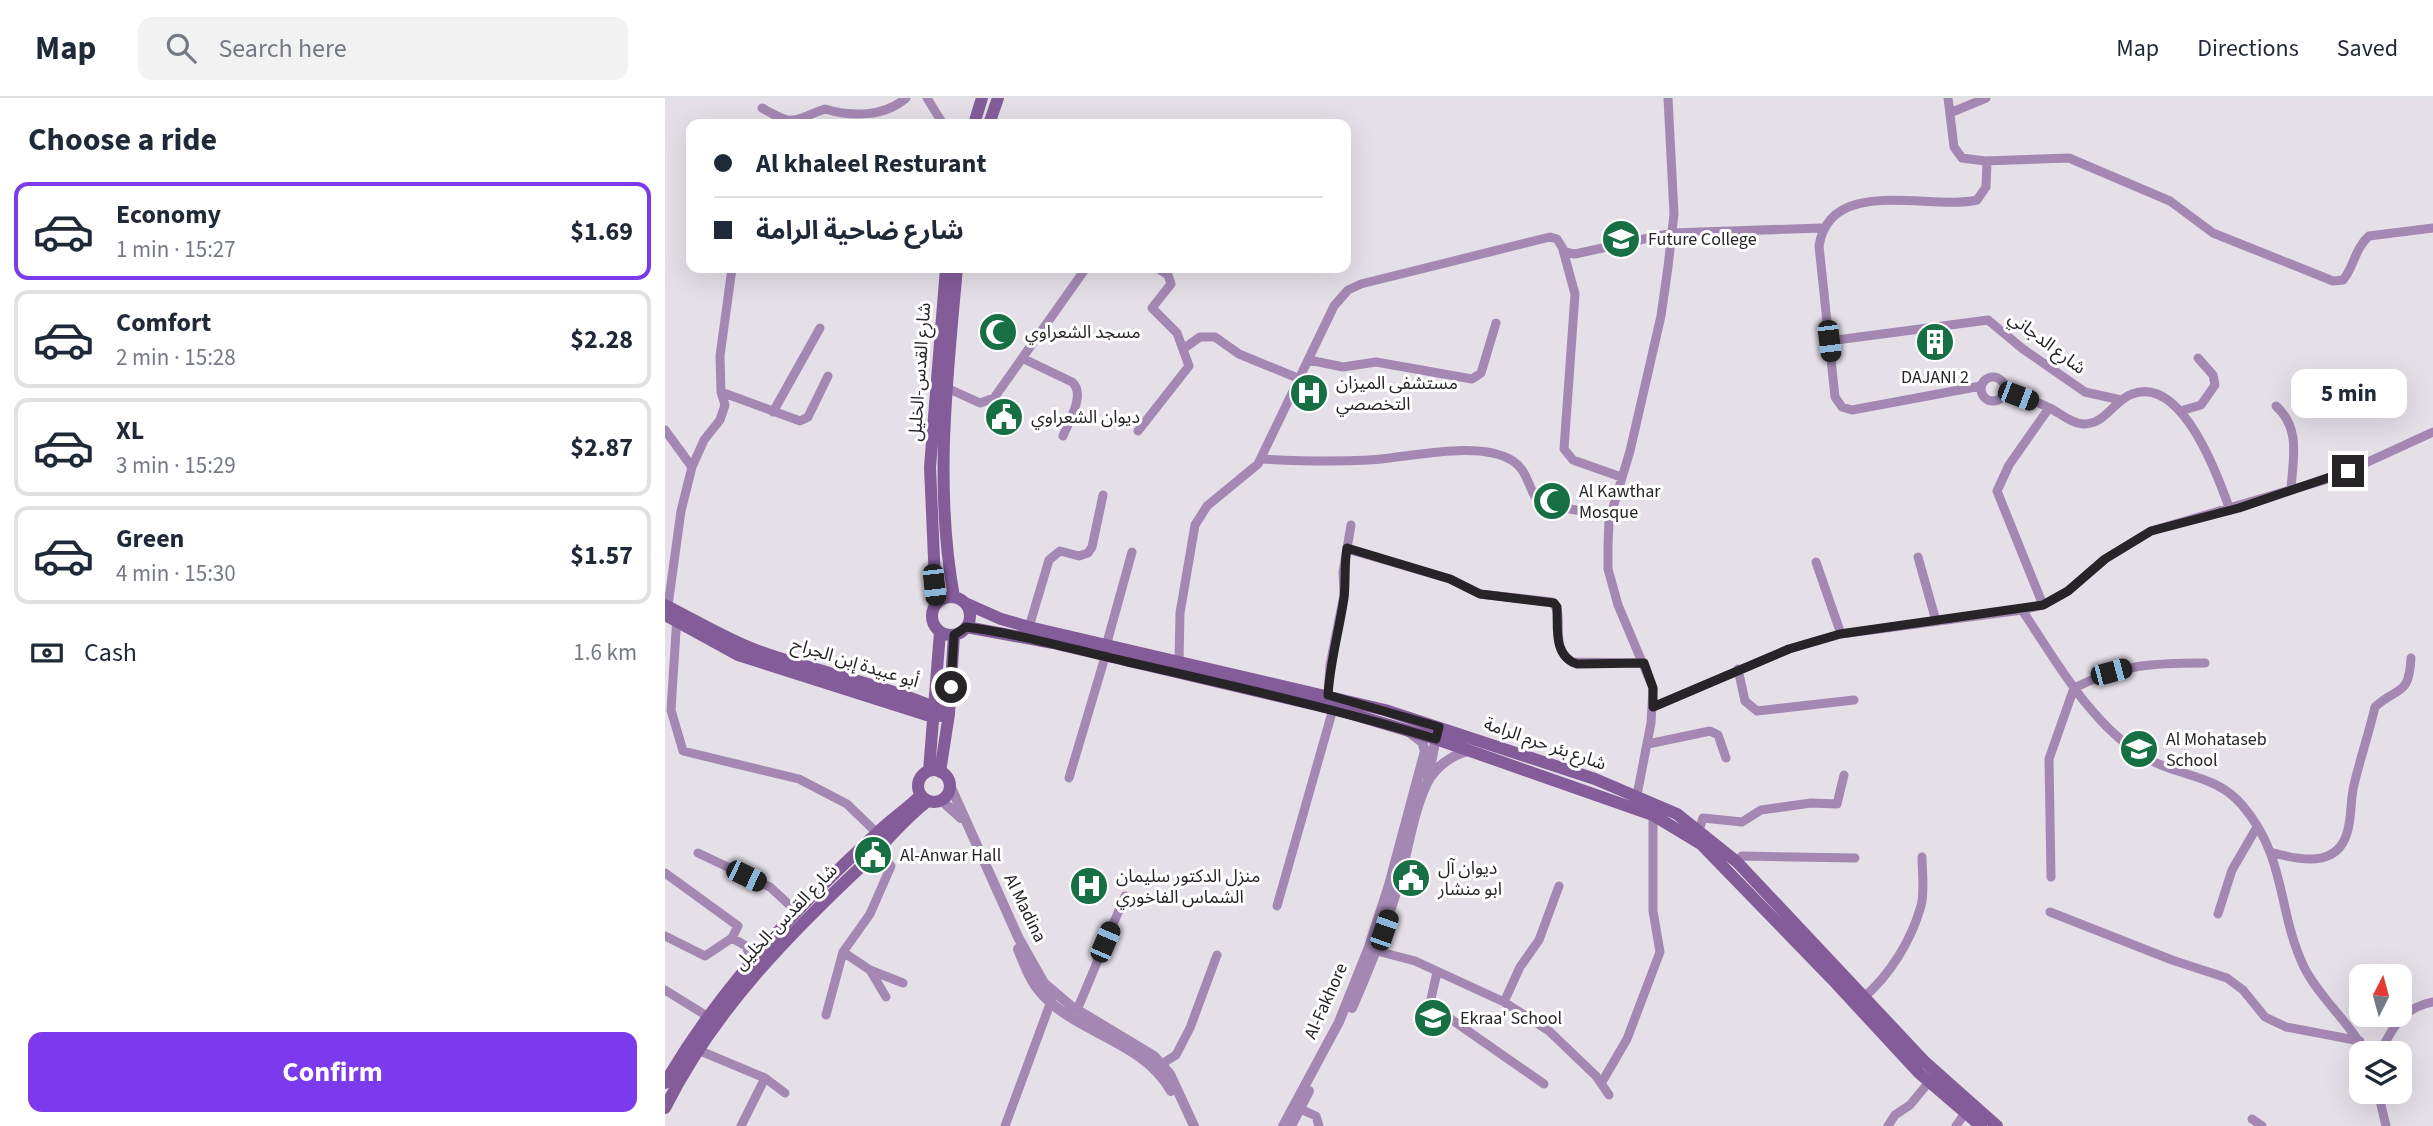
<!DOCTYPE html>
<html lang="en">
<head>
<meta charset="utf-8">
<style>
  body { margin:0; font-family:"Source Sans 3","Noto Sans Arabic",sans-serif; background:#f2f2f3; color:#1f2937; height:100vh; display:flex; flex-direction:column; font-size:26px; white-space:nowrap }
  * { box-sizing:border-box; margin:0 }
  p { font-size:23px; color:#747a83 }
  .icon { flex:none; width:38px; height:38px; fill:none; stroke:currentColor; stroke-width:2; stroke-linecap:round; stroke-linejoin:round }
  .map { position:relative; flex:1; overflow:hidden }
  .side { display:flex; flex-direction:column; background:#fff; width:665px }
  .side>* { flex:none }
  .guide { position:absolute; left:21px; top:21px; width:665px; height:154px; border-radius:14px; box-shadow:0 7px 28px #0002; display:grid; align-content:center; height:154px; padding:0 28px; background:#fff }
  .needle { width:46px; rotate:6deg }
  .buttons { position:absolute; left:1684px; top:866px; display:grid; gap:14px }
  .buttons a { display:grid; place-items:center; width:63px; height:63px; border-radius:14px; background:#fff; box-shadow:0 7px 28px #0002; font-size:35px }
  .end { position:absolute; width:32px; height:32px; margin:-16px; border:9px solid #262427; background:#fff; box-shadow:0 0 0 4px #fff }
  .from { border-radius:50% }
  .bubble { position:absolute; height:49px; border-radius:14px; background:#fff; box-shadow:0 7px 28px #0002; font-size:23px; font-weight:700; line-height:49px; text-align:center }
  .car { position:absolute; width:21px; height:42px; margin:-21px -10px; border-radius:9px; box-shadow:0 0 5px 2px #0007; background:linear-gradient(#222 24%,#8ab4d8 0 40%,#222 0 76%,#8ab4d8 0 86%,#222 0) }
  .guide b { display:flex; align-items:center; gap:24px; height:66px; font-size:26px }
  .guide b+b { border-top:2px solid #e0e1e3 }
  .guide i { width:18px; height:18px; background:#1f2937 }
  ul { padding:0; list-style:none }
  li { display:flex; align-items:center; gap:21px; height:98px; margin:0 14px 10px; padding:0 14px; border:4px solid #e0e1e3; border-radius:14px }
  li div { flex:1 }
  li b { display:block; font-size:26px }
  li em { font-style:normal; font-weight:700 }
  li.selected { border-color:#7c3aed }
  li>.icon { width:63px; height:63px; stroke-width:1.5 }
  h2 { padding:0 28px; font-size:32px; line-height:84px }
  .pay { display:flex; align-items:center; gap:18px; height:77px; padding:0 28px; font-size:26px }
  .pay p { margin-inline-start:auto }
  .cta { display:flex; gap:14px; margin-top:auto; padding:14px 28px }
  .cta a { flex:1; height:80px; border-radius:14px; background:#7c3aed; color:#fff; font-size:28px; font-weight:700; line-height:80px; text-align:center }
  header { display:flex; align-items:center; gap:42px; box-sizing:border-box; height:98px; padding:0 35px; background:#fff; border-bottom:2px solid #e0e1e3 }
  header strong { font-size:33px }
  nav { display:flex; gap:38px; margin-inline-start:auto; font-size:24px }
  .search { width:490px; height:63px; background:#f2f2f3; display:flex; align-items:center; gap:18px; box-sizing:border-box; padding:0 24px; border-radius:14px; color:#747a83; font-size:26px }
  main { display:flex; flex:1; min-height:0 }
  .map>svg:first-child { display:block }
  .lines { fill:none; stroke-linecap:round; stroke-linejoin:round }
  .minor { stroke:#a488b3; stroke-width:9 }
  .tertiary { stroke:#a488b3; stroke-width:10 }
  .secondary { stroke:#855c9a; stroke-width:12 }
  .route { stroke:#262427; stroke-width:9 }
  .labels { text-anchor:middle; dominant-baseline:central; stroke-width:6; stroke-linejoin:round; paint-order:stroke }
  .poi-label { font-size:18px; fill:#262427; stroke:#fff; text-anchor:start }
  .street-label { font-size:18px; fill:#262427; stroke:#fff }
</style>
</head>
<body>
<header>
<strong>Map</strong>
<div class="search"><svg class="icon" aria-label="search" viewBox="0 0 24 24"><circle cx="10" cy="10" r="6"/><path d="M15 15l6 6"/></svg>Search here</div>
<nav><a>Map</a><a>Directions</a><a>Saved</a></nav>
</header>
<main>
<section class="side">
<h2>Choose a ride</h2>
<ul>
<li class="selected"><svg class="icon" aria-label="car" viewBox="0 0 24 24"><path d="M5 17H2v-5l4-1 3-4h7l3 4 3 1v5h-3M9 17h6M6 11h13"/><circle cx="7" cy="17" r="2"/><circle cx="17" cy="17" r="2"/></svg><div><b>Economy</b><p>1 min · 15:27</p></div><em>$1.69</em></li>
<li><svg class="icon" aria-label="car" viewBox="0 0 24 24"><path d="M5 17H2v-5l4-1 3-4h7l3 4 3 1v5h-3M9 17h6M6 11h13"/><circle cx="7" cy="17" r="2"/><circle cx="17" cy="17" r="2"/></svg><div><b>Comfort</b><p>2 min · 15:28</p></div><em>$2.28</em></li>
<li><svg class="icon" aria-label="car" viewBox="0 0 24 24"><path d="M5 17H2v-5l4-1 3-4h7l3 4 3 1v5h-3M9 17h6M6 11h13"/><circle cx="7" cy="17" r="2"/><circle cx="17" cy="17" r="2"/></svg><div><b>XL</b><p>3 min · 15:29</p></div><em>$2.87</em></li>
<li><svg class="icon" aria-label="car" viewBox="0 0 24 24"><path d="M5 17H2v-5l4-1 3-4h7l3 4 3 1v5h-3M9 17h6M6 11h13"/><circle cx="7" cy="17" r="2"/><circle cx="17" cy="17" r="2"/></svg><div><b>Green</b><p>4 min · 15:30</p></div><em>$1.57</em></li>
</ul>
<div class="pay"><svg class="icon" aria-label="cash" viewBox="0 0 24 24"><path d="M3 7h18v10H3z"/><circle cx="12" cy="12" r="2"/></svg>Cash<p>1.6 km</p></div>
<div class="cta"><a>Confirm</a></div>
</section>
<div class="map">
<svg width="1768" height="1028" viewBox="0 0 1768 1028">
  <rect width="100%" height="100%" fill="#e5dfe8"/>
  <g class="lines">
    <path class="minor" d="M262,0L278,26
      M1283,0L1289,49L1297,60L1320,63L1404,60L1505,103L1548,135L1668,183L1678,182C1689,169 1690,150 1704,138L1768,130
      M97,10C131,30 127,22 160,11C187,19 219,19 241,0
      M1285,15L1321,0
      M898,152L910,196L899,351L908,362L956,379
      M1164,243L1323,222L1358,251L1420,294L1456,302
      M518,251L535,239H550L574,256L635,281
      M359,261L407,284C421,296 404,323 398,338
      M644,262L678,269L711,264L807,281L816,275L831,225
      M1316 291a12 12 0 1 1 24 0a12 12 0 1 1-24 0Z
      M1316,288L1187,312L1177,309L1170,299L1154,148C1165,77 1265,113 1312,102L1321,89L1322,63
      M282,290L315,305L329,300L421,170
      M1340,293C1355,298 1370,303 1385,310C1396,316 1406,325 1418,326C1440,327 1448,303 1467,296C1517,277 1553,378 1565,412
      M56,294L135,323L143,319L163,278
      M1611,308C1636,330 1628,361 1626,391
      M1515,313L1536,307L1550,287L1548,277L1533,260
      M108,314L155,230
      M0,332L27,369
      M473,333L524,268L512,235L487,210L506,186L503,177L492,170
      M596,361C632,363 668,364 704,362C743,360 814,341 848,363C865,374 863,396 877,406L945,418
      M682,451L785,481L815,496L887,504C902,519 882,546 907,564L979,565
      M1253,459L1271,523
      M1151,464L1176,536
      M1378,507L1332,393L1344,367L1384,310
      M3,508L16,413L27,369L39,342L55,322L60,307L56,294L55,258L67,170
      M1357,512L1378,507L1403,493L1440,461L1486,433L1670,379L1768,334
      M12,518L6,612L18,653L134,681L182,706L212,735
      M364,529L384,462L395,453L414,458L423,455L427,449L438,397
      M441,548L467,454
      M514,563L515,515L530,427L542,408L593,366L669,208L683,192L696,186L885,139L892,141L900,154L910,156L1007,135L1156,130
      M1073,571L1080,603L1092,613L1189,602
      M663,597L665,567L679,497L678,474L686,427
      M988,609L1124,551L1176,536L1357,512C1391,563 1425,625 1478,658C1511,679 1550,675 1577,707C1622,759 1612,813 1639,869C1655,901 1685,924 1701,956
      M983,646L1045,633L1053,637L1061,660
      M404,680L440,559
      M972,697L986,625L988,590L953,507L943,471V447L944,423L965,353L996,218L1003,169L1009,116L1003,0
      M1034,732L1038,720L1077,724L1096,712L1146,705L1172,706L1179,677
      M33,755L105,789L132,814
      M1609,755C1634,762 1672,770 1682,735C1687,720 1685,703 1689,687C1695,661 1704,635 1710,609C1733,588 1744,599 1746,560
      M1072,764L1077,758L1190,760
      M0,775L73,828L67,840
      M1386,779L1384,661L1409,590C1458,566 1487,565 1540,565
      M612,808L668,611
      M1385,814L1507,862L1562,880L1578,892L1600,919L1621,929L1695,943
      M1553,816L1567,772L1592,729
      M0,838L40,858L67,840L81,848L87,863
      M712,853L750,863L839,904L884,933L931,978L944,997
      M178,854L205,816L226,768L213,752
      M205,872L221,899
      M772,874L766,901L770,910L879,986
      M0,892L42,918
      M1198,900C1225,877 1246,843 1256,808C1260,794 1257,774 1257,759
      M839,904L855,869L874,842L894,788
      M412,912L460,798
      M161,917L178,854L205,872L238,885
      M33,952L100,980L76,1028
      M1714,956C1728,929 1737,910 1768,904
      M492,969L511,957L525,930L552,857
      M100,980L120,995
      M937,984L962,941L995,854L988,813V717
      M1713,994L1721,1028
      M635,1011L651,1018L654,1028
      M1587,1021L1597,1028
      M340,1028L388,898
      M1223,1028L1230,1017L1245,1007L1264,984
      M1291,1028L1300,1015"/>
    <path class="tertiary" d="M763,680L772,634
      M284,685L353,839L379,885L406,908L489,958L505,976L529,1028
      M276,702L296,720
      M353,851C359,866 365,883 376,895C413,937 477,942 506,993
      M687,910C705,869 722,828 734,784C743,752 748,714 762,685C770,669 787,657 803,653
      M618,1028L674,924L704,849L724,787L760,653L757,644L744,634
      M626,1028L644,993"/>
    <path class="secondary" d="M309,26L317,0
      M324,26L333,0
      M289,499C269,390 282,280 292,170
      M267 518a19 19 0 1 1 38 0a19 19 0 1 1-38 0Z
      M300,505L336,521L364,529L720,612L930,681L1012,716L1072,764L1260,964L1332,1028
      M271,506L265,369L281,170
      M0,507C32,523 62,542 96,554C158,576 224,587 284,616
      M0,517L73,557L268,619L284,616
      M301,529L388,545L677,613L771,641L988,717L1036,746L1167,881L1254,975L1316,1028
      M253 688a16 16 0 1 1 32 0a16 16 0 1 1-32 0Z
      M264,673L275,534
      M275,674L284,616L289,537
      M0,985C55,890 131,810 211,736C225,722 242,711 256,697
      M0,1010C49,912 123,837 202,763C222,743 240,720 263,703"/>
  </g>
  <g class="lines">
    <path class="route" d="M286,589L289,537L301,529C355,536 406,551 459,563C564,587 667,610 771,641L774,629L663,597C665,564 674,533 679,500C681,483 679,467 682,450L785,481L815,496L889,505L892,509C893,530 888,558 912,566L979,565L988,590V609L1124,551L1175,536L1378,507L1403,493L1440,461L1486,433L1574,410L1683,373"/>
  </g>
  <defs>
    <symbol id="university-disc" viewBox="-11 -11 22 22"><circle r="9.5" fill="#167043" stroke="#fff"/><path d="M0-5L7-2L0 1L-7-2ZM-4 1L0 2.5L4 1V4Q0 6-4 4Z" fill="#fff"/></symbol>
    <symbol id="mosque-disc" viewBox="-11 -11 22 22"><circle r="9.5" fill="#167043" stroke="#fff"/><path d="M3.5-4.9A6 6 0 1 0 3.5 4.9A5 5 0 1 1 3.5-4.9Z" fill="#fff"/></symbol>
    <symbol id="building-disc" viewBox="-11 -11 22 22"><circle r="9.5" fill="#167043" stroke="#fff"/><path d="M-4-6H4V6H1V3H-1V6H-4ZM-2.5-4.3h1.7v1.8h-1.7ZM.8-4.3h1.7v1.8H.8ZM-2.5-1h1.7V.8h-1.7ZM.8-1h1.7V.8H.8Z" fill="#fff"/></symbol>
    <symbol id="hospital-disc" viewBox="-11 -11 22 22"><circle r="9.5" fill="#167043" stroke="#fff"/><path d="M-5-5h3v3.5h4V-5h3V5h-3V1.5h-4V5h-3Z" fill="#fff"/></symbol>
    <symbol id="civic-disc" viewBox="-11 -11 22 22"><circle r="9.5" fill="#167043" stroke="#fff"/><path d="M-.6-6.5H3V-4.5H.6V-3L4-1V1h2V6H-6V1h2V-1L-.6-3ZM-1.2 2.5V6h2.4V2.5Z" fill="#fff"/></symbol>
    <symbol id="school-disc" viewBox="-11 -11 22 22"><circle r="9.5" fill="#167043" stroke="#fff"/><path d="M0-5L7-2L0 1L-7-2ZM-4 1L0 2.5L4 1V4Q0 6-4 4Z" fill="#fff"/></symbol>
  </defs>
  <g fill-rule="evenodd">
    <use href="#university-disc" x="934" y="119" width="44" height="44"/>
    <use href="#mosque-disc" x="311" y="212" width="44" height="44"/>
    <use href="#building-disc" x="1248" y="222" width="44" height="44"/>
    <use href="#hospital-disc" x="622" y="273" width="44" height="44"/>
    <use href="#civic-disc" x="317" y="297" width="44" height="44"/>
    <use href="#mosque-disc" x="865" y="381" width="44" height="44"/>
    <use href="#school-disc" x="1452" y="629" width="44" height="44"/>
    <use href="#civic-disc" x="186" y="735" width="44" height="44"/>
    <use href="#civic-disc" x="724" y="758" width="44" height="44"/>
    <use href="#hospital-disc" x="402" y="766" width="44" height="44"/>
    <use href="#school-disc" x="746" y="898" width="44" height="44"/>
  </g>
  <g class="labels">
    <g class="poi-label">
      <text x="983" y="141">Future College</text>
      <text x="360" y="234">مسجد الشعراوي</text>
      <text x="1270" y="279" text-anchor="middle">DAJANI 2</text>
      <text x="671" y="285">مستشفى الميزان<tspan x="671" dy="21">التخصصي</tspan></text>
      <text x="366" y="319">ديوان الشعراوي</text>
      <text x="914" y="393">Al Kawthar<tspan x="914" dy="21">Mosque</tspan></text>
      <text x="1501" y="641">Al Mohataseb<tspan x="1501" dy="21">School</tspan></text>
      <text x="235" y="757">Al-Anwar Hall</text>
      <text x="773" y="770">ديوان آل<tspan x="773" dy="21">ابو منشار</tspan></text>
      <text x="451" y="778">منزل الدكتور سليمان<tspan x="451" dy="21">الشماس الفاخوري</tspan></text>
      <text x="795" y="920">Ekraa' School</text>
    </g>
    <g class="street-label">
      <text transform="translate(1382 245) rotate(37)">شارع الدجاني</text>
      <text transform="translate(255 274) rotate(-86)">شارع القدس-الخليل</text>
      <text transform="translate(190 565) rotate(17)">أبو عبيدة إبن الجراح</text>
      <text transform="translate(880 646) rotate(19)">شارع بئر حرم الرامة</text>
      <text transform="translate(360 810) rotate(64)">Al Madina</text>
      <text transform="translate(121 819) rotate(-46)">شارع القدس-الخليل</text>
      <text transform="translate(661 903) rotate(-66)">Al-Fakhore</text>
    </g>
  </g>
</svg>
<div class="buttons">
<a><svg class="needle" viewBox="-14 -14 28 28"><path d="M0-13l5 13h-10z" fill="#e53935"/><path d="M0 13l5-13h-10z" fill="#747a83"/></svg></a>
<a><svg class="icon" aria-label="layers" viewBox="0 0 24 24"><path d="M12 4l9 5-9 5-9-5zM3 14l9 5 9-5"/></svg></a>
</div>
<i class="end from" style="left:286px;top:589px"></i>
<i class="end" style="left:1683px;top:373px"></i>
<div class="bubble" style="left:1626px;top:271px;width:116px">5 min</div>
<i class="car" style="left:1164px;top:243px;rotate:173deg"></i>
<i class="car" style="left:1353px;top:298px;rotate:111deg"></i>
<i class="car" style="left:269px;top:487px;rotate:174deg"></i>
<i class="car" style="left:1446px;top:574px;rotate:75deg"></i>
<i class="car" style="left:81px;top:778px;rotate:116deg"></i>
<i class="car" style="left:719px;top:832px;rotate:19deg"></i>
<i class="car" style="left:440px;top:844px;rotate:23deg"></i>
<div class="guide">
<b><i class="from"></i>Al khaleel Resturant</b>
<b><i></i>شارع ضاحية الرامة</b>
</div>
</div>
</main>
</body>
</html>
